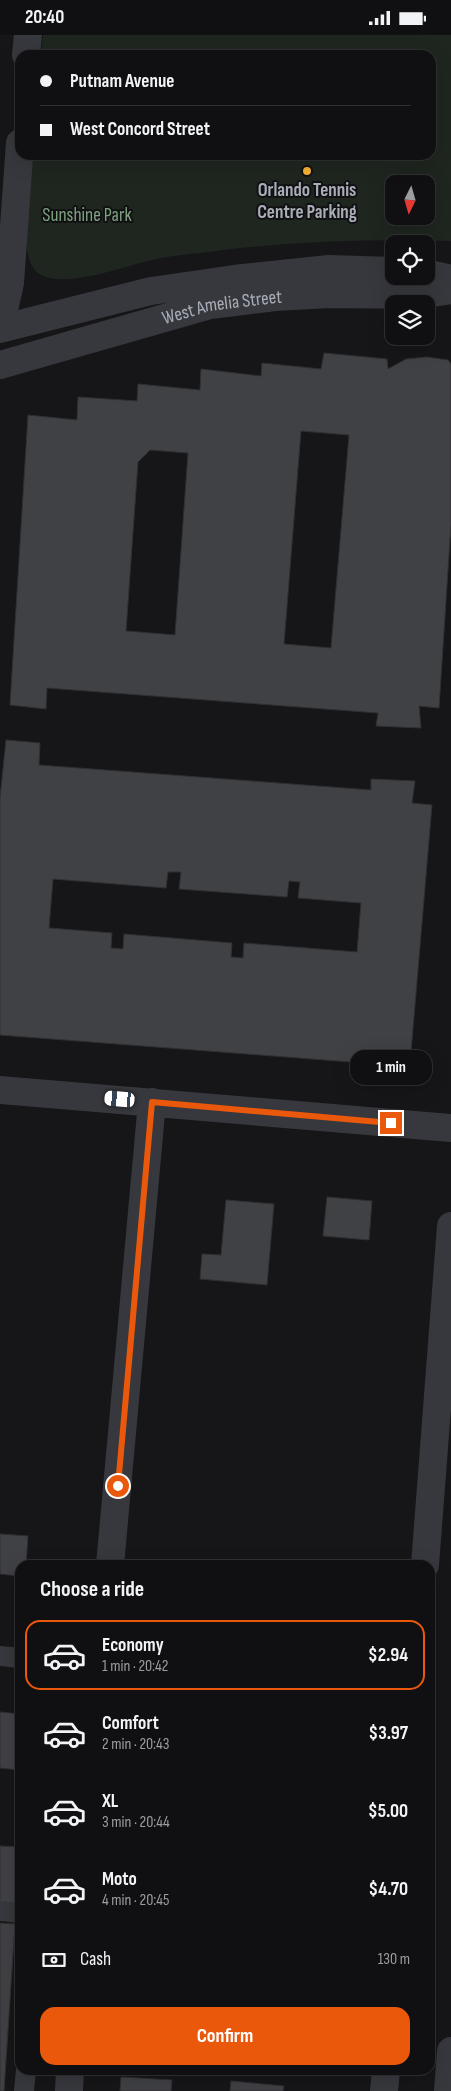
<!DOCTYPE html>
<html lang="en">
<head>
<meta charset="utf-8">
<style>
  body { margin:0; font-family:"Sofia Sans Condensed",sans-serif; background:#1e1e20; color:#f1f3f6; height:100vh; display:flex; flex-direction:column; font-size:19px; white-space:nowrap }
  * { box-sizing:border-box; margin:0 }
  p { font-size:16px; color:#9c9d9f }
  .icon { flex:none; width:28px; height:28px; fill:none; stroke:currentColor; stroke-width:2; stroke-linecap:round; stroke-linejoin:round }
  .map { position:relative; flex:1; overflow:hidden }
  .drawer { position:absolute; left:15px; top:1525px; width:420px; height:515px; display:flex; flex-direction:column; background:#101012; border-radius:15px; box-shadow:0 5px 20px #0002,0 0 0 1px #303032 }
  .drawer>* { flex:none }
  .guide { position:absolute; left:15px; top:15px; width:421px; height:110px; border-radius:15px; box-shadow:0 5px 20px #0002,0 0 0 1px #303032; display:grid; align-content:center; height:110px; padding:0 25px; background:#101012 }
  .needle { width:32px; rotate:185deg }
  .controls { position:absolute; left:385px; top:140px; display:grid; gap:10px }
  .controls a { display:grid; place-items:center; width:50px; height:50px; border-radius:10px; background:#101012; box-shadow:0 5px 20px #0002,0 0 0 1px #303032; font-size:25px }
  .end { position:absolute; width:22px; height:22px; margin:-11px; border:6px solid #ea580c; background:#fff; box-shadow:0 0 0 2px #fff }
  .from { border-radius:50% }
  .bubble { position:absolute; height:35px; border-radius:15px; background:#101012; box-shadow:0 5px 20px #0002,0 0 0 1px #303032; font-size:16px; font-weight:700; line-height:35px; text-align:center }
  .car { position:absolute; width:15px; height:30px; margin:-15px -8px; border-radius:6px; box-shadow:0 0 4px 1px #0007; background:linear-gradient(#fff 24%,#345 0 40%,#fff 0 76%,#345 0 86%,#fff 0) }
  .guide b { display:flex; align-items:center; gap:18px; height:48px; font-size:19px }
  .guide b+b { border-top:1px solid #303032 }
  .guide i { width:12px; height:12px; background:#f1f3f6 }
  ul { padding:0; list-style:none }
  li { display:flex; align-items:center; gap:15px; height:70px; margin:0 10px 8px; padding:0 15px; border:2px solid transparent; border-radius:15px }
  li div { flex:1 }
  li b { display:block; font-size:19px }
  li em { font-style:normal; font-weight:700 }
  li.current { border-color:#ea580c }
  li>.icon { width:45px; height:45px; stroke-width:1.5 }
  h2 { padding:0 25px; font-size:22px; line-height:60px }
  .pay { display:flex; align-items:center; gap:12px; height:55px; padding:0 25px; font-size:19px }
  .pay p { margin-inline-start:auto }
  .primary-button { display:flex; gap:10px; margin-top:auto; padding:10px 25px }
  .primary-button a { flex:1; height:58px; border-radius:15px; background:#ea580c; color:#fff; font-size:20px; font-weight:700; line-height:58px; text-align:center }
  .status { display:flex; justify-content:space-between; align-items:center; height:35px; padding:0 25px; background:#101012; direction:ltr }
  .status svg { height:14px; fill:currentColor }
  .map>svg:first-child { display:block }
  .green { fill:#1e261f; fill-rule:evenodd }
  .building { fill:#404145; stroke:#303034; fill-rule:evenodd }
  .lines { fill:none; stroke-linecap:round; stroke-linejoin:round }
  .service { stroke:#37383d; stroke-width:20 }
  .minor { stroke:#37383d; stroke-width:28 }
  .tertiary { stroke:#37383d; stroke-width:28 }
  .route { stroke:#ea580c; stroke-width:6 }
  .poi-dot { fill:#f2b134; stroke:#111113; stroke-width:2 }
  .labels { text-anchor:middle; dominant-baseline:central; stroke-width:4; stroke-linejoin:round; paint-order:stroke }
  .poi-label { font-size:19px; font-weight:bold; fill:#a8adb8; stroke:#111113 }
  .park-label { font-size:19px; fill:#7fa381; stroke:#111113 }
  .street-label { font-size:19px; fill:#a8adb8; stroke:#111113 }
</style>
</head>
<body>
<div class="status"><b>20:40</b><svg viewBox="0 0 49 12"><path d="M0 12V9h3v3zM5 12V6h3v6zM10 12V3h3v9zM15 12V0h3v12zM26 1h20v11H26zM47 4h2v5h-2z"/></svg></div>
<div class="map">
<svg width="451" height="2056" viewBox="0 0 451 2056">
  <rect width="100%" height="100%" fill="#161618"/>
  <path class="green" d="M43,0H451V206C372,204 294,206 216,216C196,219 175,220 156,224C127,230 62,256 38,238C15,220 30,146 32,120H431V20H41ZM394,149H426V181H394Z"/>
  <path class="building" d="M324,318L387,324L388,334L406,324L427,322L448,325L451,329V489L439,673L419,671L421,693L376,691L378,678L47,653L46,674L10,670L28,380L77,385L78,362L137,366L138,349L200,355L201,334L261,341L262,328L321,334ZM301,396L349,400L331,613L284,609ZM150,415L188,418L175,600L126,596L138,427Z
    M6,705L40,708L39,730L371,755V744L415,746L412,768L432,770L411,1017L407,1026L399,1030H390L0,1000V763ZM168,837H181L179,854L287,862L289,846L300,847L298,863L361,868L357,917L244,908L243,923L231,922L232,908L124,899L123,914L111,913L112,898L49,893L53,844L166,853Z
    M327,1162L372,1166L369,1205L323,1201Z
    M226,1165L274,1169L267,1250L200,1244L202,1219L221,1220Z
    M0,1499L28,1501L26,1530H20V1541L0,1539Z
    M0,1677L20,1679V1735L0,1733Z
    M0,1811L20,1812V1869L0,1867Z
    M0,1888L15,1889L4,2056H0Z
    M121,2042L172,2045L171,2056H120Z
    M231,2046L284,2051L283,2056H230Z"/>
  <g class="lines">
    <path class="service" d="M0,1621L20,1623
      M0,1876L20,1878
      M24,2056L26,2035"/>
    <path class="minor" d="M26,20L28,0
      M0,293L10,248L20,108
      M0,1055L451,1093
      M110,1530L152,1067
      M69,2056L70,2035"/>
    <g class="tertiary">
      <path d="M426,238L451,244"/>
      <path d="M0,294L151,256L234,244L329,234L394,236"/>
      <path id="s1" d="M0,330L210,270L275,262L329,259L419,260L451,255"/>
      <path d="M425,1530L451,1191"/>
      <path d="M384,2056L386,2035"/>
      <path d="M448,2056L451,2016"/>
    </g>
  </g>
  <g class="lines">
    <path class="route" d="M118,1451L152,1067L391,1088"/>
  </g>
  <circle class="poi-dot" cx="307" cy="136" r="5"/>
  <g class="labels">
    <g class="poi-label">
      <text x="307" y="155">Orlando Tennis<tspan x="307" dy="22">Centre Parking</tspan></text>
    </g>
    <g class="park-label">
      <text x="87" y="180">Sunshine Park</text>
    </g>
    <g class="street-label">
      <text stroke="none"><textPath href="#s1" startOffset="230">West Amelia Street</textPath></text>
    </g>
  </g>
</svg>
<div class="controls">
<a><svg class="needle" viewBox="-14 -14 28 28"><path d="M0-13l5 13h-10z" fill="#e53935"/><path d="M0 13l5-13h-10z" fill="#9c9d9f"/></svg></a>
<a><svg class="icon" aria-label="locate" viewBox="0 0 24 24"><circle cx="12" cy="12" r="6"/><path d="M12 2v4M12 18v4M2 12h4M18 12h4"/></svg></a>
<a><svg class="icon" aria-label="layers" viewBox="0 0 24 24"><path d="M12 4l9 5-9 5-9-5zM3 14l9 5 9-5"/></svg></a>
</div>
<i class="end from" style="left:118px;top:1451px"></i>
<i class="end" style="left:391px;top:1088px"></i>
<div class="bubble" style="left:350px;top:1015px;width:82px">1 min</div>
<i class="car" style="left:120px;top:1064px;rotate:275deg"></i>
<div class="guide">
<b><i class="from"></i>Putnam Avenue</b>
<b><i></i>West Concord Street</b>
</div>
<section class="drawer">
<h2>Choose a ride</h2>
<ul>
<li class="current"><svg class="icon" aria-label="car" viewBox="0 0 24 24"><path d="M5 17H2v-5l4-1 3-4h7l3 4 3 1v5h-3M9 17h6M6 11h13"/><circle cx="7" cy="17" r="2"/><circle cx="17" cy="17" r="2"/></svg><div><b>Economy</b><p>1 min · 20:42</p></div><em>$2.94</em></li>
<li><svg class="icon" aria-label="car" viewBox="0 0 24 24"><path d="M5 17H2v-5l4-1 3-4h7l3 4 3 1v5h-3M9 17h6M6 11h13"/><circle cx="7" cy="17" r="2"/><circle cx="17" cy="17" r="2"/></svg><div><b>Comfort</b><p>2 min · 20:43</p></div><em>$3.97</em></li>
<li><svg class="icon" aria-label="car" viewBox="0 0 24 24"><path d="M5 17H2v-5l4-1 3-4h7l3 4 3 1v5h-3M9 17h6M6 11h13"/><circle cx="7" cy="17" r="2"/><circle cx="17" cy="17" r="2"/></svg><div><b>XL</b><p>3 min · 20:44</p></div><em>$5.00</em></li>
<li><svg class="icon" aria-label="car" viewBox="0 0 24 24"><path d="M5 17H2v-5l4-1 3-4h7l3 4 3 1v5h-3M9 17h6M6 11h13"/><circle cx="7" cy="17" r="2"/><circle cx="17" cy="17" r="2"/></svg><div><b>Moto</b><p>4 min · 20:45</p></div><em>$4.70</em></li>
</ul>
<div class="pay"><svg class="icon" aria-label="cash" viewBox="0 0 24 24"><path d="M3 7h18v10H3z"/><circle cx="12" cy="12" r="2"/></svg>Cash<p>130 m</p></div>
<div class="primary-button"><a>Confirm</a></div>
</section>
</div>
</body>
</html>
